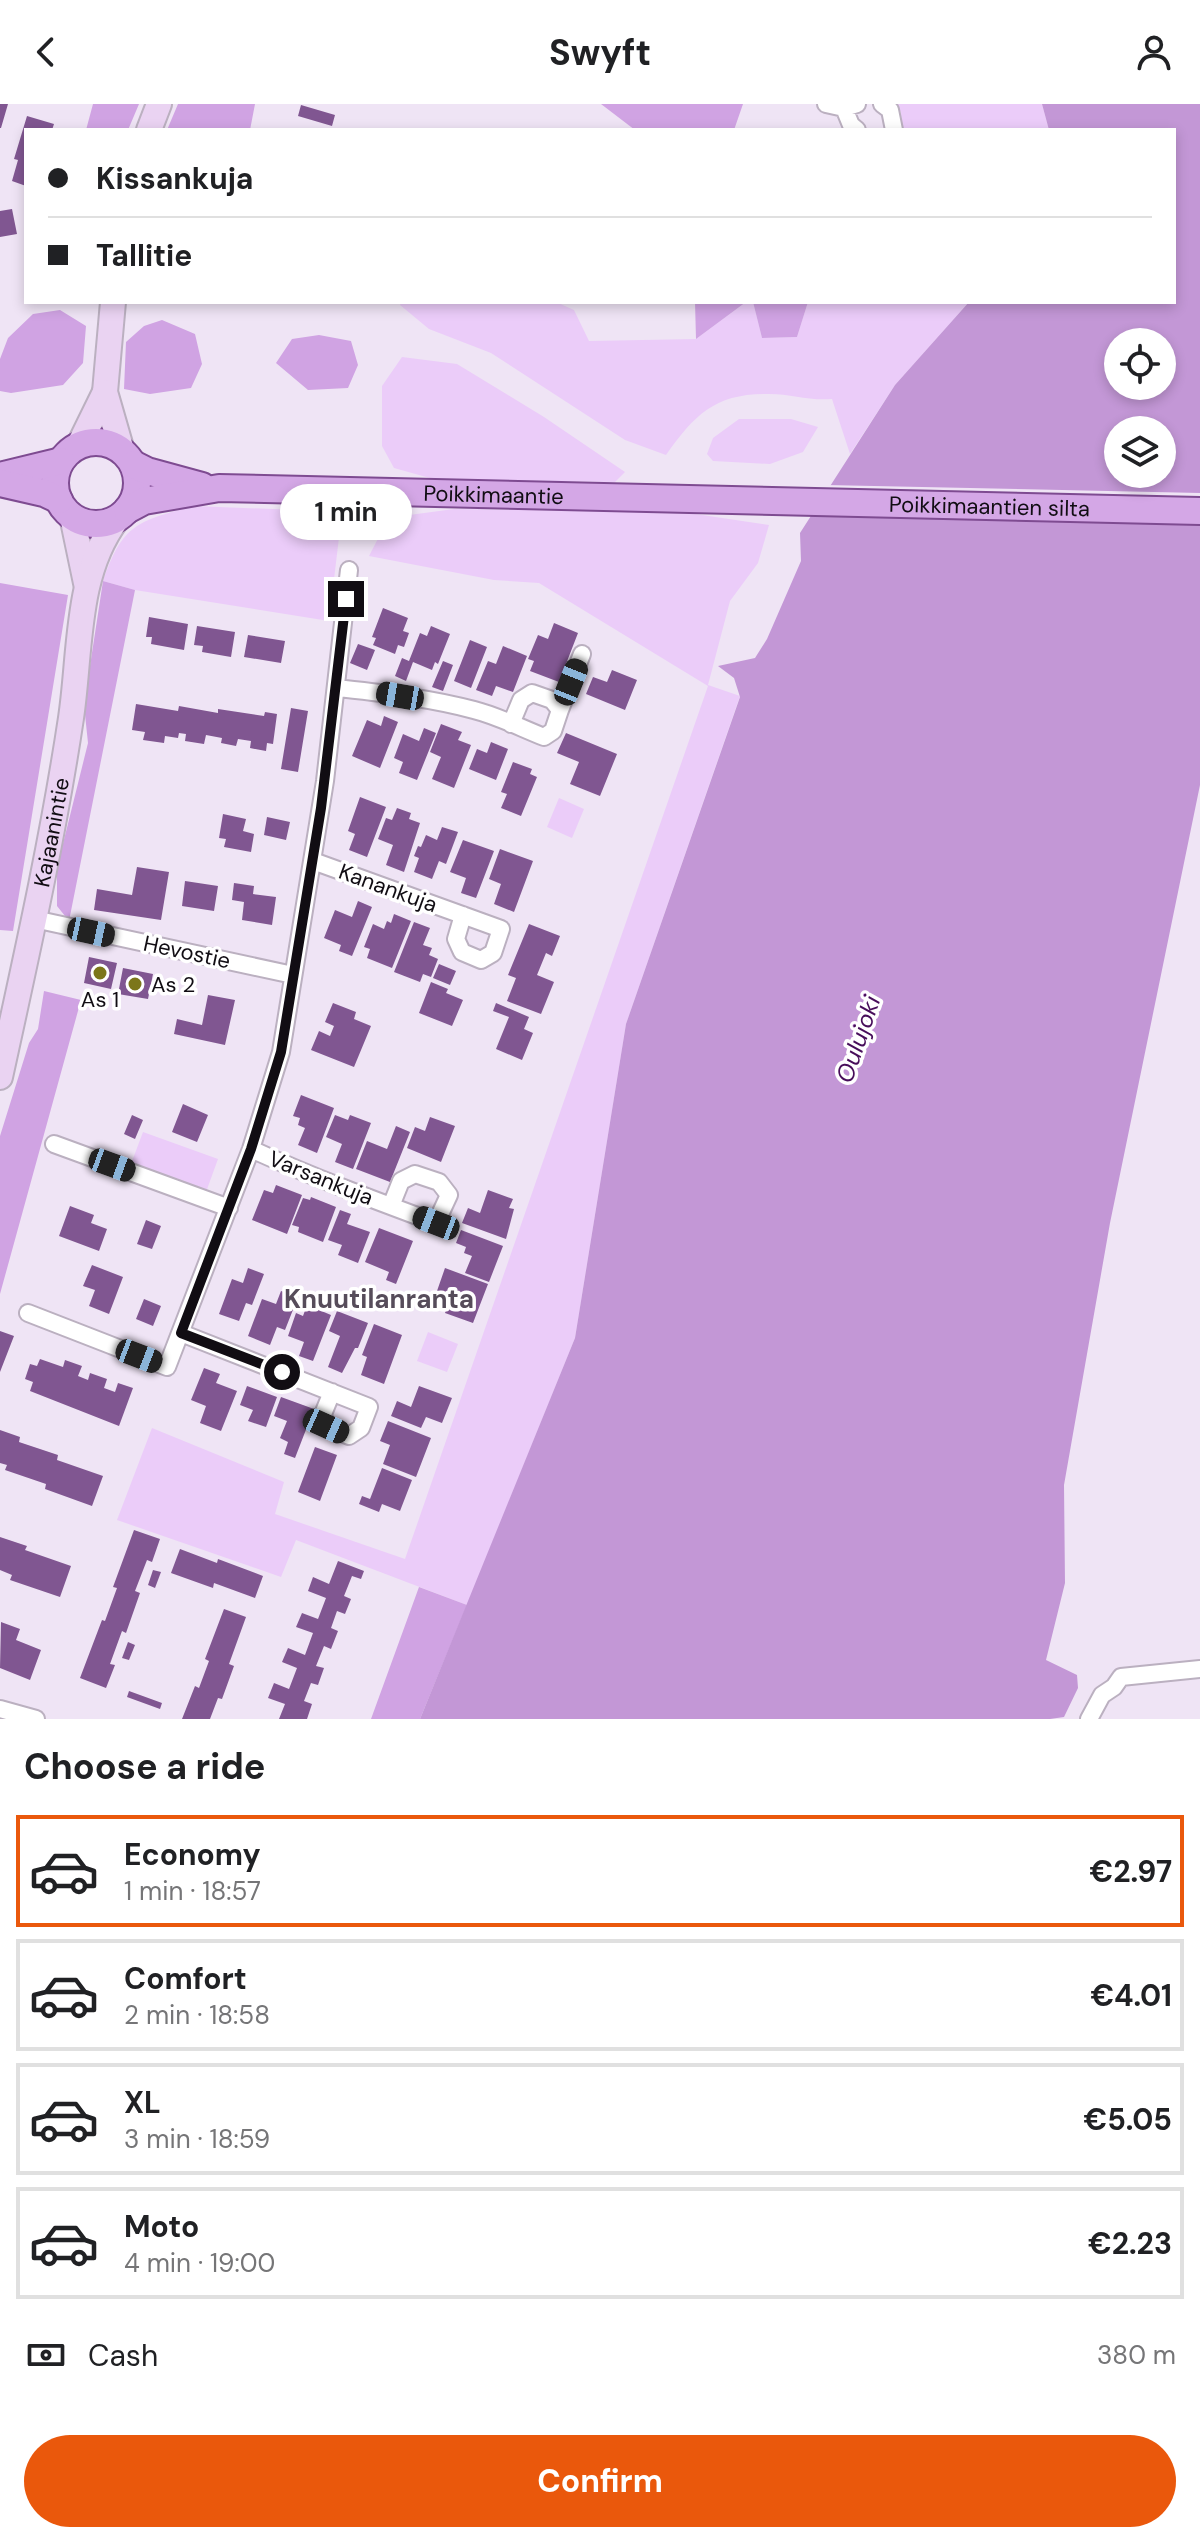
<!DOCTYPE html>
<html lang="en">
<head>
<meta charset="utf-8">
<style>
  body { margin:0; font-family:"DM Sans",sans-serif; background:#f2f2f2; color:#202124; height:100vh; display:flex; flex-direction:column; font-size:30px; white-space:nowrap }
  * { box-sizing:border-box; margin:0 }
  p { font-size:26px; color:#757577 }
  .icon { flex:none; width:44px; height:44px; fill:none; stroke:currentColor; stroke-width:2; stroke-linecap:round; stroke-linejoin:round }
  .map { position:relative; height:1615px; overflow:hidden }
  .drawer { display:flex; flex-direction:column; background:#fff; flex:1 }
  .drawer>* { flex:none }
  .top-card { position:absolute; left:24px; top:24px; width:1152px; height:176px; border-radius:0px; box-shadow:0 4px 12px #0003; display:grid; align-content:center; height:176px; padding:0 24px; background:#fff }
  .controls { position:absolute; left:1104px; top:224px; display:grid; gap:16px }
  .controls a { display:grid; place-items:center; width:72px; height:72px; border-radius:50%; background:#fff; box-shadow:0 4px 12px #0003; font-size:40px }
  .end { position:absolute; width:36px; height:36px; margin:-18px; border:10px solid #110d13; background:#fff; box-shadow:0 0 0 4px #fff }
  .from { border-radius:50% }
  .bubble { position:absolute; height:56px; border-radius:28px; background:#fff; box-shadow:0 4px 12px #0003; font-size:26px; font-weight:700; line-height:56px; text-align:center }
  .car { position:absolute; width:24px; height:48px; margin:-24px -12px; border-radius:10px; box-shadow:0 0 6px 2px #0007; background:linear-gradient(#222 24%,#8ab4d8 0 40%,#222 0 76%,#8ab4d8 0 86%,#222 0) }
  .top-card b { display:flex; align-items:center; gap:28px; height:76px; font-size:30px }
  .top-card b+b { border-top:2px solid #e0e0e0 }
  .top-card i { width:20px; height:20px; background:#202124 }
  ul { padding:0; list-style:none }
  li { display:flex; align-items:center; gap:24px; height:112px; margin:0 16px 12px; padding:0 8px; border:4px solid #e0e0e0; border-radius:0px }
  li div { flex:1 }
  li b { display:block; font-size:30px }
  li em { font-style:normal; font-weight:700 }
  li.selected { border-color:#ea580c }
  li>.icon { width:72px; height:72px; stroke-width:1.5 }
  h2 { padding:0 24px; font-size:36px; line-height:96px }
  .pay { display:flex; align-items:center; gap:20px; height:88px; padding:0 24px; font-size:30px }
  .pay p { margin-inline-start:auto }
  .primary-button { display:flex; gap:16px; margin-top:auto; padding:16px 24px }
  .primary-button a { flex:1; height:92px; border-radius:48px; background:#ea580c; color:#fff; font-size:32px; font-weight:700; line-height:92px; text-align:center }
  header { display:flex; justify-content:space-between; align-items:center; height:104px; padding:0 24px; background:#fff; font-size:36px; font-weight:700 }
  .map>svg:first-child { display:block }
  .green { fill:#ebccf9 }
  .forest { fill:#d0a3e3 }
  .water { fill:#c397d6; fill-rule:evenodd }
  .pier { fill:#efe4f5 }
  .building { fill:#805691 }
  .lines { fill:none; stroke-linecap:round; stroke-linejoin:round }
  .street-casing { stroke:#bbb0c0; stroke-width:20 }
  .secondary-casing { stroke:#bbb0c0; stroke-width:28 }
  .primary-casing { stroke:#7e4b91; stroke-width:30 }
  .street { stroke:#fff; stroke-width:16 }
  .secondary { stroke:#ead3f2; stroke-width:24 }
  .primary { stroke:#d4a7e6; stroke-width:26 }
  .route { stroke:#110d13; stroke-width:10 }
  .poi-dot { fill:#7c761a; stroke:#fff; stroke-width:3 }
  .labels { text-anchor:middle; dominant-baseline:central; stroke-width:7; stroke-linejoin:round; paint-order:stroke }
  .street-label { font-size:22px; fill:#110d13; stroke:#fff }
  .poi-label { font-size:22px; fill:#110d13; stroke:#fff; text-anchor:start }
  .water-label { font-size:24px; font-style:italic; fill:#470d5a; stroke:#fff }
  .quarter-label { font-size:26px; font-weight:bold; fill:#564c5a; stroke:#fff }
</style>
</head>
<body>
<header><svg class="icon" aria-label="back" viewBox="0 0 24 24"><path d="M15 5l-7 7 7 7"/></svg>Swyft<svg class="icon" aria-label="person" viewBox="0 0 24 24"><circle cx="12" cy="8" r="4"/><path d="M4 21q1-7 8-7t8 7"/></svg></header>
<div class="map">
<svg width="1200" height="1615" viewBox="0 0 1200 1615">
  <rect width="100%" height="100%" fill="#efe4f5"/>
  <path class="green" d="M891,0H1042L1049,26H896L901,8Z
    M401,198H556L574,206L589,237L696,235L746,198H753L762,234L797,233L808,198H969L895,281L850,350L832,295C809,297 792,290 769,290C716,289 695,310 666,351L625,336L491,249L429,225L400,201Z
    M402,253L457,260L544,313L625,368L615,378L437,376L394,364L382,342V282Z
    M739,315H791L818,323L803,348L770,360L713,357L707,350L713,334Z
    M193,402L325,407L340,425L329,517L135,486L103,477C123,420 136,418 193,402Z
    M454,405L682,408L769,421L758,459L730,497L708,581L740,592L626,920L575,1234L467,1501L296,1436L281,1473L117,1416L152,1324L284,1378L275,1410L405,1455L708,582L539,479L494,476L369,452L384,423L402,412Z
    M559,694L584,705L572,734L547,723Z
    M143,1028L218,1055L206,1088L131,1060Z
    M428,1228L458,1240L447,1268L417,1257Z"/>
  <path class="forest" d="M93,0H139L128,26H86Z
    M178,0H255L250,26H167Z
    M601,0H743L734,26H635Z
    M695,198H746L696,235Z
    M753,198H808L797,233L762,234Z
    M60,206L86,222L83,259L63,281L11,289L0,287V255L8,234L33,210Z
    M162,216L195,230L202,260L191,284L150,290L124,285L126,238L144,222Z
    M319,231L351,237L358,261L348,284L308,286L276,259L292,235Z
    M103,477L135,486L69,817L57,802V764L88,639L84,601Z
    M0,479L68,491L13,827L0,826Z
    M44,887L81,896L0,1190V1032L29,939L38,925Z
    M419,1483L467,1501L420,1615H371Z"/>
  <path class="water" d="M1042,0H1200V681L1110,1119L1064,1381L1065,1479L1046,1556L1077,1571L1078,1584L1064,1613L1050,1615H420L575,1234L626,920L740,593L734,574L718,562L755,554L767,535L801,457L800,429L895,281L969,198H1174V26H1049ZM1118,238H1162V282H1118ZM1118,326H1162V370H1118Z"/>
  <path class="pier" d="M826,381L1200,389V407L815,398Z"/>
  <path class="building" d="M0,0H8L1,24H0Z
    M301,1L335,11L332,22L298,12Z
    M27,12L54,20L52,26H26V82L12,77L18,56L14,55Z
    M12,105L17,130L0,133V107Z
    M383,504L408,514L403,527L409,529L404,543L398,541L395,550L373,541L376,534L372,533Z
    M149,513L188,520L184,546L151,540L152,533H146Z
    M554,519L578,529L559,578L530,567L534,557L528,555L538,531L548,535Z
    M197,522L235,528L231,553L202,548L203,542L194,541Z
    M431,522L450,530L438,560L435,558L432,566L413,558L406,577L395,572L402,554L409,557L420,529L427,532Z
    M248,531L285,537L281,559L244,553Z
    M470,536L487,543L471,584L454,577Z
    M358,540L375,546L367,566L350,559Z
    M503,542L527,552L513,588L496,582L492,592L476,586L488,557L496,560Z
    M443,557L453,561L443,587L432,583Z
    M612,566L637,576L625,606L586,590L593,573L607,578Z
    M136,600L178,607L179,602L218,609V605L264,612L265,608L277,610L273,640L267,639L266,647L250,644L251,637L238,635L236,642L221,639L222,634L206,631L204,640L185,637L186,630L179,629L178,634L165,632L164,639L143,636L145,628L132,626Z
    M291,604L308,607L298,668L281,665Z
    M384,612L398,618L380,664L352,652L367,616L381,622Z
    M441,620L462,628L458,636L471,641L454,684L432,675L441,653L430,648Z
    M424,624L436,629L417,676L399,669L403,658L394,654L403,630L419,637Z
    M566,629L617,650L600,692L570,680L579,658L557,649Z
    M491,638L508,645L496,676L469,665L477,645L487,649Z
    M513,658L532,665L530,670L537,673L521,712L501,704L507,690L501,688Z
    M360,693L386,703L367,753L349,746L355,730L348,727Z
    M397,704L411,709L409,715L420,719L404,768L386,761L393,741L378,735L386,714L392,716Z
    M223,710L246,715L243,727L254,730L251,748L224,743L226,735L219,734Z
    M267,713L290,718L286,736L264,731Z
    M442,723L458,728L446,760L439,757L432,775L414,768L419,754L414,752L418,742L421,743L426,731L437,736Z
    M463,736L494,747L476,794L461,789L466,774L450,768Z
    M500,745L533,757L514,808L494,800L501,780L489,775Z
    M137,763L169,768L161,816L94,806L97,785L132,791Z
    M185,777L218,782L214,807L182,802Z
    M234,779L254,782L253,790L276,793L272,821L242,816L244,798L232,796Z
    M358,797L372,803L352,852L339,847L341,841L324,834L335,806L352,813Z
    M394,810L411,817L392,864L367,854L370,845L364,843L373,820L384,825L387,817L391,819Z
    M414,818L430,824L423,841L432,844L429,851L438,855L431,873L423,870L420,878L394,868Z
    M529,820L560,832L552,852L546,849L537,871L554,878L541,910L507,897L516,874L508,871Z
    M89,853L117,859L111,885L84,879Z
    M439,860L456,867L450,881L433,874Z
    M123,864L153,870L148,895L118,890Z
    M431,878L448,885L446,889L463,896L452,922L419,909Z
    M208,891L235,896L225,941L174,930L177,915L202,921Z
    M333,899L356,908L354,915L371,922L354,963L311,946L319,927L330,932L334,922L325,918Z
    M496,899L529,913L524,925L533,929L522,956L496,945L509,913L493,907Z
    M301,991L334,1004L317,1049L298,1041L305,1024L298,1021L300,1014L293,1012Z
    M183,1000L208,1011L197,1038L172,1028Z
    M132,1011L143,1016L135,1035L124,1030Z
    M335,1011L348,1016L350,1011L371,1019L353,1065L335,1058L342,1040L326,1033Z
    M430,1013L455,1022L441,1058L407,1044L415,1023L425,1027Z
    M396,1022L410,1028L390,1078L356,1065L367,1037L387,1045Z
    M276,1081L302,1091L287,1130L252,1116L264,1086L273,1089Z
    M488,1086L513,1095L509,1104L514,1105L506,1135L462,1119L468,1104L480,1109Z
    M311,1093L336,1103L323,1138L298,1128L299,1123L292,1121L303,1094L310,1096Z
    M70,1102L94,1111L91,1119L107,1125L99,1147L59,1132Z
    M340,1106L351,1110L347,1120L370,1128L358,1159L338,1151L342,1141L328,1136Z
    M146,1116L161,1122L152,1145L137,1140Z
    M379,1124L413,1137L396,1180L386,1176L389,1168L365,1158Z
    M461,1126L503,1142L489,1178L465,1169L472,1152L464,1149L466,1143L456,1139Z
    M92,1161L123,1173L109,1210L89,1202L95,1186L83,1182Z
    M248,1164L264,1170L252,1201L246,1199L239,1217L219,1210L232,1175L243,1179Z
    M445,1164L488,1180L473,1219L445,1209L451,1192L437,1187Z
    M281,1187L298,1193L285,1226L277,1223L270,1241L248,1232L262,1195L276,1200Z
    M144,1195L161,1202L153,1222L136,1215Z
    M307,1201L331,1211L313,1257L299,1252L304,1238L288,1232L296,1209L303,1212Z
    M337,1207L368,1219L358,1244H355L342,1269L328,1263L340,1232L329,1227Z
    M374,1220L402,1231L384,1280L361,1271L367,1253L362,1251Z
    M0,1227L14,1232L0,1268Z
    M40,1255L63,1263L65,1256L82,1262L78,1272L88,1276L90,1269L107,1275L104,1284L115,1288L118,1279L133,1284L119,1322L30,1287L33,1278L25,1275L30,1260L37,1262Z
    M204,1264L220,1270L216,1279L237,1287L221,1327L200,1319L206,1302L191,1296Z
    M247,1282L277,1293L266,1323L248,1317L253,1306L240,1301Z
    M419,1282L452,1294L442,1319L426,1313L421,1324L391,1312L397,1297L411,1303Z
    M281,1293L314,1305L295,1354L284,1350L288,1338L280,1334L287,1317L274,1312Z
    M388,1317L431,1334L416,1373L383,1360L390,1341L380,1337Z
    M0,1326L20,1333L19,1338L58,1351L57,1356L103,1372L92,1402L45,1385L46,1380L5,1366L7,1361L0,1359Z
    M315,1343L337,1351L320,1397L298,1388Z
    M382,1364L412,1376L400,1407L382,1400L379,1408L359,1400L362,1392L370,1395Z
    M134,1426L160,1435L152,1458L147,1456L135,1487L140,1489L126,1529L122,1527L110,1560L115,1561L106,1584L80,1574L102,1516L105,1517L117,1484L113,1483Z
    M0,1433L27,1442L25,1446L71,1462L60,1493L10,1476L12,1471L0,1466Z
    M180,1445L217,1459L218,1455L263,1472L255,1494L214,1479L213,1484L171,1469Z
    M338,1457L364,1467L361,1475L352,1472L344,1492L351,1495L345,1510L337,1507L331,1524L338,1527L331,1545L324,1542L316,1562L324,1564L318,1581L311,1579L304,1597L312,1600L307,1615H279L285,1600L268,1594L274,1579L289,1585L297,1564L282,1558L288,1544L305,1551L313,1529L296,1523L302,1509L318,1515L326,1494L308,1487L313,1473L329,1480Z
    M153,1466L161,1468L155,1484L148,1481Z
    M224,1505L246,1513L229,1560L234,1562L222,1595L218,1594L210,1615H182L195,1582L199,1584L209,1557L205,1555Z
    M1,1518L20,1525L16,1536L41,1546L30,1576L0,1564Z
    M128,1538L135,1541L129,1556L122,1554Z
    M129,1587L162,1599L160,1605L127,1593Z"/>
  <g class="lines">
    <defs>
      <path id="street" d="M826,0L844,4L857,0
        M882,0L890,6L894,26
        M844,4L851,21L857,26
        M337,584C382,589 430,594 474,606C498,612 521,624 544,633L553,627L560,606L552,596L532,589L521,596L511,620
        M560,606L582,550
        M313,757L501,825L493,849L481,856L462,848L456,835L463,811
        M34,815L293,871
        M54,1040L229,1104
        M251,1045C312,1073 374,1096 436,1119L449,1091L439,1078L415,1070L401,1077L391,1102
        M28,1209L167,1263L251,1045L281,948L325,677L349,466
        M181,1229L369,1303L361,1324L349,1332L326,1322L323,1310L332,1288
        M0,1605L36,1615
        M1089,1615L1102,1591L1114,1583L1121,1573L1200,1565"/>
      <g id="secondary">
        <path d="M149,26L159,0"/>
        <path d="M113,198L105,288L122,347"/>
        <path d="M79,341L105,288"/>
        <path d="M72,412L86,479"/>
        <path id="s1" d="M0,973C26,854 53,734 71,614C81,547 75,471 117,415"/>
      </g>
      <g id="primary">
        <circle cx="96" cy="379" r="41"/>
        <path d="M133,360L147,367L202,382"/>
        <path d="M0,372L61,357"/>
        <path d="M0,379L44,389L59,396"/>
        <path id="s2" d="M127,406L144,397L219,384L1200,407"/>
      </g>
    </defs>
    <use href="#street" class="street-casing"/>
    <use href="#secondary" class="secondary-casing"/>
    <use href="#primary" class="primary-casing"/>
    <use href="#street" class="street"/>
    <use href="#secondary" class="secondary"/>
    <use href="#primary" class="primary"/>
  </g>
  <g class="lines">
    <path class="route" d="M282,1268L181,1229L251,1045L281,948L321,704L346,495"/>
  </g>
  <g class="poi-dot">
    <circle cx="100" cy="869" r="8"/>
    <circle cx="135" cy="880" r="8"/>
  </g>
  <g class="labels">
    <g class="street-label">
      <text stroke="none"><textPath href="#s2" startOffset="370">Poikkimaantie</textPath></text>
      <text stroke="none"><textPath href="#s2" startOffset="866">Poikkimaantien silta</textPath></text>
      <text stroke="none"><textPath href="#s1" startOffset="250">Kajaanintie</textPath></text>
      <text transform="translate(388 784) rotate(20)">Kanankuja</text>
      <text transform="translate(187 848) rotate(12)">Hevostie</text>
      <text transform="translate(321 1074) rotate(22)">Varsankuja</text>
    </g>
    <g class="poi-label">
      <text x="151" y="880">As 2</text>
      <text x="100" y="895" text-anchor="middle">As 1</text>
    </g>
    <g class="water-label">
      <text transform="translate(858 935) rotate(-71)">Oulujoki</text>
    </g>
    <g class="quarter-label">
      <text x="379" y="1195">Knuutilanranta</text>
    </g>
  </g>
</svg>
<div class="controls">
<a><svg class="icon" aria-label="locate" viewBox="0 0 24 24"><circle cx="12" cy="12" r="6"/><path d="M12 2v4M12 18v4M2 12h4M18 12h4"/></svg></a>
<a><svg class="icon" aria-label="layers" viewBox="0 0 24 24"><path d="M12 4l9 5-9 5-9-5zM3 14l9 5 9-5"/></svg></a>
</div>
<i class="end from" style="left:282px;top:1268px"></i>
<i class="end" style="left:346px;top:495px"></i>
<div class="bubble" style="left:280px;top:380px;width:132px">1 min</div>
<i class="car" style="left:571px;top:578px;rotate:22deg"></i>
<i class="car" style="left:400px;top:592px;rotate:280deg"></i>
<i class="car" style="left:91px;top:828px;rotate:102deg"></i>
<i class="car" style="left:112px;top:1061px;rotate:110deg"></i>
<i class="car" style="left:436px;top:1119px;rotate:291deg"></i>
<i class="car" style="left:139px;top:1252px;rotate:111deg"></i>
<i class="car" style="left:326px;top:1322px;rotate:114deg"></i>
<div class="top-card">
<b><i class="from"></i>Kissankuja</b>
<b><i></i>Tallitie</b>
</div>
</div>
<section class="drawer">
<h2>Choose a ride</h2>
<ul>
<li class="selected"><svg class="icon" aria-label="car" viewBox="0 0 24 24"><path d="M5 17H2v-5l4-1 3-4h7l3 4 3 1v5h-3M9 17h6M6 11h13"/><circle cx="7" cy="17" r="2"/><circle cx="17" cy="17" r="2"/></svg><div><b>Economy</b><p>1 min · 18:57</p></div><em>€2.97</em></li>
<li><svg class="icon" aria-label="car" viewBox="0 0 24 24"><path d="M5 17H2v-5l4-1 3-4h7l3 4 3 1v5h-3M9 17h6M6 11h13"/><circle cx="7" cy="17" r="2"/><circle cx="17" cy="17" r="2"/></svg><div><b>Comfort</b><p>2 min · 18:58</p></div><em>€4.01</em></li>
<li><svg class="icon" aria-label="car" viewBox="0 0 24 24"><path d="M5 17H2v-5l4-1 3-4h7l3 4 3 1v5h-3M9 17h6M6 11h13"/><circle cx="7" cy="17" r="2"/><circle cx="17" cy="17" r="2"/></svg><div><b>XL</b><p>3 min · 18:59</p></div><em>€5.05</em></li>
<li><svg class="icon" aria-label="car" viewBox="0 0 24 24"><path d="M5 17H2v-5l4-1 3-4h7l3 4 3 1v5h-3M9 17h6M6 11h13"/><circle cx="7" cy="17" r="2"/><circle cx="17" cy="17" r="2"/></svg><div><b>Moto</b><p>4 min · 19:00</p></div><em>€2.23</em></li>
</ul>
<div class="pay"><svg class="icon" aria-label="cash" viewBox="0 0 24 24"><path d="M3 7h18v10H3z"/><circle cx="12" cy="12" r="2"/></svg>Cash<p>380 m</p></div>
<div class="primary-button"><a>Confirm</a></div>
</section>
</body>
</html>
